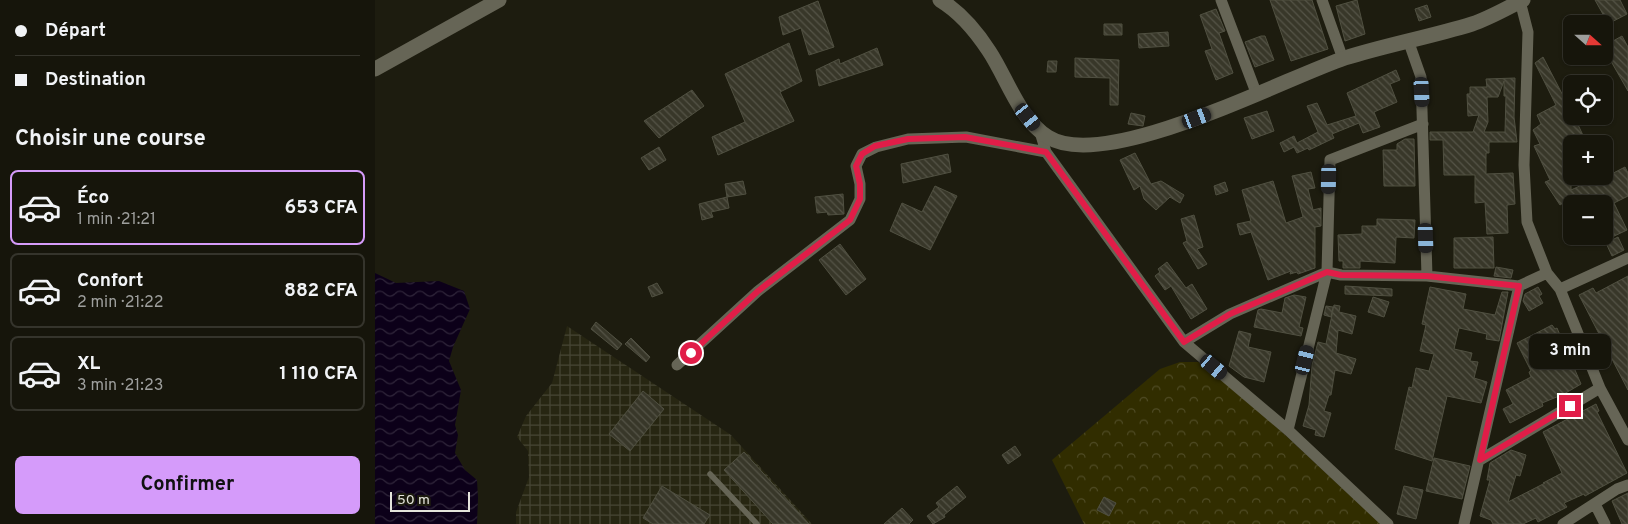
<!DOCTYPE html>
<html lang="fr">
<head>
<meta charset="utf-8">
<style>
  body { margin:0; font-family:Overpass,sans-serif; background:#232219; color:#f1f3f6; height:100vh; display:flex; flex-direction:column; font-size:19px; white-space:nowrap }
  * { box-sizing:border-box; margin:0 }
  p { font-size:16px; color:#9e9f9d }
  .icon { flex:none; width:28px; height:28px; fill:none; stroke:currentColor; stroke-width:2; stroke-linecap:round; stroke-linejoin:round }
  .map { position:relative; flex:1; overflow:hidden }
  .sheet { display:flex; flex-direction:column; background:#16150b; width:375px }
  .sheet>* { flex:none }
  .guide { display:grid; align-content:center; height:110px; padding:0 15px; background:#16150b }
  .needle { width:32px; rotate:111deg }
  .tools { position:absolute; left:1188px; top:15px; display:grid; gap:10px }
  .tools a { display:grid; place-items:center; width:50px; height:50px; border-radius:8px; background:#16150b; box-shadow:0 1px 4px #0004,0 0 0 1px #35342c; font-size:25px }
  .scale { position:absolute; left:15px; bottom:12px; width:80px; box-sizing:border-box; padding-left:5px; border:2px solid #e4e4db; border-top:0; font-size:14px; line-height:18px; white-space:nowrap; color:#e4e4db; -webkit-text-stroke:4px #1d1c0f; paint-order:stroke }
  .end { position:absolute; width:22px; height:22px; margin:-11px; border:6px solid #e11d48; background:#fff; box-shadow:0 0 0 2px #fff }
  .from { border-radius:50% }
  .bubble { position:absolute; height:35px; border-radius:8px; background:#16150b; box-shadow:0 1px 4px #0004,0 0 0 1px #35342c; font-size:16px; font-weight:700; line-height:35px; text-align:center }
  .car { position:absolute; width:15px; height:30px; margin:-15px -8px; border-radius:6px; box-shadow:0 0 4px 1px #0007; background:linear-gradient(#222 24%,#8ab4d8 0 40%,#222 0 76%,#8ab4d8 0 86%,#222 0) }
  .guide b { display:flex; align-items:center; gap:18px; height:48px; font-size:19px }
  .guide b+b { border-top:1px solid #35342c }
  .guide i { width:12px; height:12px; background:#f1f3f6 }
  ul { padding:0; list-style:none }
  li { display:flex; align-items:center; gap:15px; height:75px; margin:0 10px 8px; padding:0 5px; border:2px solid #35342c; border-radius:8px }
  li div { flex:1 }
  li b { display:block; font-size:19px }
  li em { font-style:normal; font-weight:700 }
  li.active { border-color:#d59bfa }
  li>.icon { width:45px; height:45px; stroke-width:1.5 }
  h2 { padding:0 15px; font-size:22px; line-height:60px }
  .button { display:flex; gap:10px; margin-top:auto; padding:10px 15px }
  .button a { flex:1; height:58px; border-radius:8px; background:#d59bfa; color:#111; font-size:20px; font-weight:700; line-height:58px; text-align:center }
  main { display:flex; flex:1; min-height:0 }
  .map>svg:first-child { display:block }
  .industrial { fill:url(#industrial-grid) }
  .forest { fill:url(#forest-crowns) }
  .water { fill:url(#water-waves) }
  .building { fill:url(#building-back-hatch); stroke:#505041; fill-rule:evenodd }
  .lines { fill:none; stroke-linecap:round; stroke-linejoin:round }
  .service { stroke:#666556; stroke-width:5.5 }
  .minor { stroke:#666556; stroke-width:11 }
  .tertiary { stroke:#666556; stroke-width:15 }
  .route { stroke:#e11d48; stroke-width:6 }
</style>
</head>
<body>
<main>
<section class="sheet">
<div class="guide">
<b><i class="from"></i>Départ</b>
<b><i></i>Destination</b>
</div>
<h2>Choisir une course</h2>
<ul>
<li class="active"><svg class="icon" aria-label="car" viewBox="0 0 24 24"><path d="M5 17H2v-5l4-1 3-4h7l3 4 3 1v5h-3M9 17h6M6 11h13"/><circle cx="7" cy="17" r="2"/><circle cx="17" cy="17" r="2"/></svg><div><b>Éco</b><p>1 min · 21:21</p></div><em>653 CFA</em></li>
<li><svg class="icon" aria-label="car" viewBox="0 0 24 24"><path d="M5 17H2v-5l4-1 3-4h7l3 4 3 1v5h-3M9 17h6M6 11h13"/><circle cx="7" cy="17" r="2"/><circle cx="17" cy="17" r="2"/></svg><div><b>Confort</b><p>2 min · 21:22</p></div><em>882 CFA</em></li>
<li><svg class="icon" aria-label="car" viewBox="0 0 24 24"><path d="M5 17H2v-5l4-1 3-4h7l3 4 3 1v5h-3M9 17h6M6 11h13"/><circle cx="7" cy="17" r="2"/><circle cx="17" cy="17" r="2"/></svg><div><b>XL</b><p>3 min · 21:23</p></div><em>1 110 CFA</em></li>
</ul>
<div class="button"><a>Confirmer</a></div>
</section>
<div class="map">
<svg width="1253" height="524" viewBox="0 0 1253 524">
  <defs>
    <pattern id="industrial-grid" width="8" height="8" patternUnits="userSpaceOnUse" patternTransform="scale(1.25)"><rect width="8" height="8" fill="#272612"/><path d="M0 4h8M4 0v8" fill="none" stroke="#464534"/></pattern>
    <pattern id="forest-crowns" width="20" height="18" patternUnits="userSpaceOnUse" patternTransform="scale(1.25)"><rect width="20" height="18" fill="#312d00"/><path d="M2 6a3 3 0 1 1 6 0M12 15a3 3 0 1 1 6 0" fill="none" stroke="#4f4b25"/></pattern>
    <pattern id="water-waves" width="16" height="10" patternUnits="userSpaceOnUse" patternTransform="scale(1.25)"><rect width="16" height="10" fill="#0c0019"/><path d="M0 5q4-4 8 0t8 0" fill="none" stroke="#2f253a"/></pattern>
    <pattern id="building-back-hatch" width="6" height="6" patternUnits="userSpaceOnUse" patternTransform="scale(1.25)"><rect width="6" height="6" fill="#383729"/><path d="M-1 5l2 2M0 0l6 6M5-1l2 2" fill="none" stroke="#555447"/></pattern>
  </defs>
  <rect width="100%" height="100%" fill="#1d1c0f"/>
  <path class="industrial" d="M192,326L356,435L437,524H141V512L154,477L153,451L142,437L151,416L177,383Z"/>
  <path class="forest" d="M805,362H823L839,369L1006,524H709L677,460L785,369Z"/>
  <path class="water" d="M0,273L21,283L64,281L89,291L95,309L78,347L74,361L86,390L80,425L83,435L80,453L90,470L102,480L103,498L102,524H0Z"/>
  <path class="building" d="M895,0H937L953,49L916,61Z
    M982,0L990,34L970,41L961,6Z
    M1220,0H1245L1252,14L1229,26V16Z
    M443,1L459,47L434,55L426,28L408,35L404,17Z
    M1052,5L1056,17L1044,21L1040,9Z
    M841,9L850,31L844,33L858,73L841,80L830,51L837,49L825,15Z
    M729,24H747V35H729Z
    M793,32L794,46L764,48L763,34Z
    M886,36H890L899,60L880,67L870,42Z
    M1247,36L1253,47V91L1233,56L1229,58V46Z
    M414,43L427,81L405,92L419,121L343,155L337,137L370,122L350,74Z
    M502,48L508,65L444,86L441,70L464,59L465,64Z
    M1168,57L1196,111V116H1199L1212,144H1196V190L1211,183L1212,184L1223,181L1250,167L1253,173V196L1239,203L1252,230L1235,238L1229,226V204H1196V222L1188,203L1185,205L1170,182L1175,180L1159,146L1165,144L1158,130L1166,124L1162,115L1181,105L1160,63Z
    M700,58L744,60L743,105H735V78L700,77Z
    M673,61H682L681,72H672Z
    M1021,70L1025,80L1015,84L1022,102L999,112L1005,127L988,133L984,123L957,134L959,138L934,150L933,148L922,153L919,147L909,152L905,143L919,136L922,143L943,132L932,106L942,103L952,125L981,116L972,93Z
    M1140,78L1139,117L1142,142H1114V153H1111V174L1138,173L1140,204L1132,205L1133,233L1112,234L1110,202L1100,203V175H1069L1068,140H1055V132H1098L1104,115L1093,116L1092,94H1095V87H1112L1111,79ZM1129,81V96H1131L1130,132H1109L1113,122L1112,97H1123Z
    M317,90L329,106L284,138L269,121Z
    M892,111L899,131L877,139L869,118Z
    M756,113L770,116L768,126L753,124Z
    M1030,139H1039L1040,186H1009L1008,150H1022V144Z
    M284,147L291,160L274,170L266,158Z
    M760,153L776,184L786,181L809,195L805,203L795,197L781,210L769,199L765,186L759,190L745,160Z
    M573,154L576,172L528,183L526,164Z
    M936,172L940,188L933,189L938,210L946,208V226L940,227V268L923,274L922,272L915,274L916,271L893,280L876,232L865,235L862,224L876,221L867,190L898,181L911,223L928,217L917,176Z
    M368,181L371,194L352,197L350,184Z
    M850,182L853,191L841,195L839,186Z
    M560,186L582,196L555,250L515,231L527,203L547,212Z
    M468,194L469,214L453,215L452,212L442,213L440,197Z
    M352,197L354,208L336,212L338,217L327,220L324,204Z
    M819,215L828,247L822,249L832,264L823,269L808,243L812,241L806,219Z
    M1002,219L1040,220L1039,238L1021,237L1020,263L985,261V268H968V261H964L963,235L987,234V226H1002Z
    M1118,237L1119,268H1079V238Z
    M1243,237L1249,250L1237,256L1231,243Z
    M465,244L491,279L471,295L444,260Z
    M792,262L811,288L817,284L832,309L816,319L796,286L790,290L780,276L785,272L783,269Z
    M1121,267L1138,270L1136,278L1119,276Z
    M1253,276V390L1204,295L1218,288L1221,293Z
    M282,283L288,293L277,297L273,287Z
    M970,286L1017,289V296L970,294Z
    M1055,287L1091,294L1088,309L1120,315L1127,292H1133L1124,341L1111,339L1112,334L1084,328L1079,349L1097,353L1095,361L1103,362L1099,378L1112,382L1106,403L1072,396L1057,461L1020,449L1034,387L1037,388L1041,368L1054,371L1059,354L1045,351L1051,325L1047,324Z
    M1163,287L1167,294L1164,296L1168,303L1154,311L1148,301L1150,294Z
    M919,295L931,297L924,327L928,328L926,336L879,327L883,310L886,309L907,313L910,298Z
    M998,297L1014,302L1009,317L993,312Z
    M959,305L965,306L964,312L981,316L977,334L963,330L961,353L981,359L976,374L960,370L956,395H954L949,411L956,413L949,437L940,435L941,430L928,426L934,405L937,365L943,342L951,344Z
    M951,306L958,307L956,317L949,315Z
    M221,322L247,344L242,350L216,329Z
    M1177,325L1180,329L1182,328L1206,384L1189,394L1167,403L1168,406L1135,423L1128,409L1138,404L1131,390L1156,377L1154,372L1156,371L1142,343Z
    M864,331L876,334L873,347L896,352L889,382L869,377L854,366Z
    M256,338L275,357L271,362L250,344Z
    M268,391L289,409L255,451L234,434Z
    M1221,404L1224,411L1222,412L1252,473L1210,496L1209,494L1189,503L1192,507L1163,522L1161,518L1148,524H1118L1116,520L1105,516L1115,480H1112L1115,463L1136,450L1151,455L1145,476L1141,475L1133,502L1170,483H1168L1187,473L1168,432Z
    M640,446L646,455L633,464L627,455Z
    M369,452L434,524H398L349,470Z
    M1059,458L1095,466L1087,499L1051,491Z
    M287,486L335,515L329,524H278L268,518Z
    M582,486L591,497L569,515L570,517L558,524L552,516L564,507L561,503Z
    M1029,486L1048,490L1041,519L1022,514Z
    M1253,493V524H1247L1237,501Z
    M729,497L741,503L734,516L722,510Z
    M527,508L538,520L534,524H509Z"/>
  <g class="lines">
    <path class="service" d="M335,474L382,524"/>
    <path class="minor" d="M846,0L882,95
      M947,0L968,59
      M1145,1L1153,32L1149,165L1152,222L1172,273
      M1033,40L1046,77L1052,276
      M665,132L671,152L809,342L913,430L1013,524
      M1185,289L1225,388L1253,440
      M809,342L855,314L952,272L966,275L1052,276L1144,286L1172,273L1185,289L1253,258
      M302,365L383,291L475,220L485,199V184L481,166L487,154L501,147L533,139L591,137L671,152
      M913,430L952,272L955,160L1048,124
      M1105,460L1225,388
      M1220,504L1230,524
      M1089,524L1144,286
      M1188,524L1242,489L1253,485"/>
    <path class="tertiary" d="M565,0C585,12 601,31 614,51C632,78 644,119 673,137C730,173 908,79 970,58C1011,45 1055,37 1097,24C1115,18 1132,8 1148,0
      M0,69L124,0"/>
  </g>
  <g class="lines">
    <path class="route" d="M316,353L383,291L475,220L485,199V184L481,166L487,154L500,146L533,139L590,137L671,152L809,342L855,314L952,272L966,275L1052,276L1144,286L1105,460L1195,406"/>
  </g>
</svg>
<div class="tools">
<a><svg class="needle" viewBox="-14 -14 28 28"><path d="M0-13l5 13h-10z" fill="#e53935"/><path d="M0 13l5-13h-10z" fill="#9e9f9d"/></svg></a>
<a><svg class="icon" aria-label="locate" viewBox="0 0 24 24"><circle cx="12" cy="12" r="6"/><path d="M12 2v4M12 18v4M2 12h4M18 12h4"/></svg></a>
<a>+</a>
<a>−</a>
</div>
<div class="scale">50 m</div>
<i class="end from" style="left:316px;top:353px"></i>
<i class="end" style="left:1195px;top:406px"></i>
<div class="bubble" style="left:1154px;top:334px;width:82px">3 min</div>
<i class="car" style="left:1047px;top:92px;rotate:177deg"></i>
<i class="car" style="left:653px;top:117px;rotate:141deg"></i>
<i class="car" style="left:822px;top:118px;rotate:69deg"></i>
<i class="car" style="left:954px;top:179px;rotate:181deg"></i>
<i class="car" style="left:1051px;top:238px;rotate:178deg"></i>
<i class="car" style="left:930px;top:360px;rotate:14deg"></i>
<i class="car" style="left:839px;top:367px;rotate:130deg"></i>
</div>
</main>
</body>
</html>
